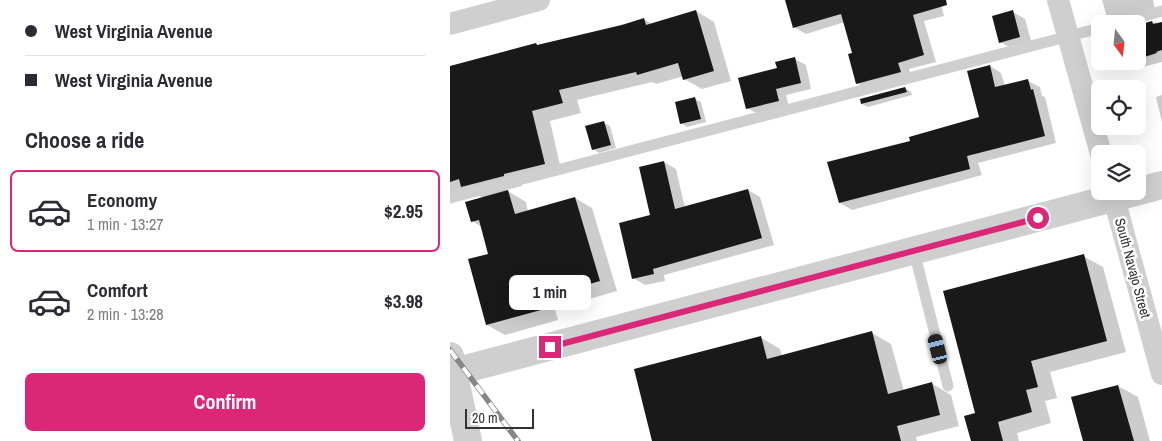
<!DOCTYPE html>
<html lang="en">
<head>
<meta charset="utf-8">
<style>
  body { margin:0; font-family:"Archivo Narrow",sans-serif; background:#f7f7f7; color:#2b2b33; height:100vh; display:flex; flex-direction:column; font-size:19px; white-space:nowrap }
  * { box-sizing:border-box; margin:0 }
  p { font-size:16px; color:#7c7c81 }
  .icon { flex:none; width:28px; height:28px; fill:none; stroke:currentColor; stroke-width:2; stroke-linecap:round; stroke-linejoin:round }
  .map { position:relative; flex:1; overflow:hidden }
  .panel { display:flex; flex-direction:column; background:#fff; width:450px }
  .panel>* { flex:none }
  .hud { display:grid; align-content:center; height:110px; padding:0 25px; background:#fff }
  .needle { width:32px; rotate:165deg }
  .buttons { position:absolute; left:641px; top:15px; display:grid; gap:10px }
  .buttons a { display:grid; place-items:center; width:55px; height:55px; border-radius:8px; background:#fff; box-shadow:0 5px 20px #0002; font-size:25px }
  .scale { position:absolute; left:15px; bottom:12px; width:69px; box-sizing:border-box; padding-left:5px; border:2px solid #323232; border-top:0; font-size:14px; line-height:18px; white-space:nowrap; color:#323232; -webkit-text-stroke:4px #fff; paint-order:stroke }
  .end { position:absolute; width:22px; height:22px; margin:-11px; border:6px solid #db2777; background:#fff; box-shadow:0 0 0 2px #fff }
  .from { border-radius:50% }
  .bubble { position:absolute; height:35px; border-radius:8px; background:#fff; box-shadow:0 5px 20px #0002; font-size:16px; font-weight:700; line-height:35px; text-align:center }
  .car { position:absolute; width:15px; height:30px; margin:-15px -8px; border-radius:6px; box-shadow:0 0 4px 1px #0007; background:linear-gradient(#222 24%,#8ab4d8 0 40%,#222 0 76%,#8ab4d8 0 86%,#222 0) }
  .hud b { display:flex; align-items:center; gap:18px; height:48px; font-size:19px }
  .hud b+b { border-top:1px solid #e1e1e2 }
  .hud i { width:12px; height:12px; background:#2b2b33 }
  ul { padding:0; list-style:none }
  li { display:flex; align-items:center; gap:15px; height:82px; margin:0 10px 8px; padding:0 15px; border:2px solid transparent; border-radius:8px }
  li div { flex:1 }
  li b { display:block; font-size:19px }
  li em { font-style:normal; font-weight:700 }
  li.active { border-color:#db2777 }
  li>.icon { width:45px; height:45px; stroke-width:1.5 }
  h2 { padding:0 25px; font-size:22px; line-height:60px }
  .button { display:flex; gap:10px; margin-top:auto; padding:10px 25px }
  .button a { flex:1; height:58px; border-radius:8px; background:#db2777; color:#fff; font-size:20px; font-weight:700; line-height:58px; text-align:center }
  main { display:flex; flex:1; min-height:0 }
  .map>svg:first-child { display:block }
  .shadow { fill:#0003 }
  .building { fill:#191919 }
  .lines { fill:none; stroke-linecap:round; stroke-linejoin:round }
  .service { stroke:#cfcfcf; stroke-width:11 }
  .minor { stroke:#cfcfcf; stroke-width:22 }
  .tertiary { stroke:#cfcfcf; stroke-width:28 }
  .rail-casing { stroke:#878787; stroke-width:5.5 }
  .rail { stroke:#fff; stroke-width:4; stroke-dasharray:11; stroke-linecap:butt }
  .route { stroke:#db2777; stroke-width:6 }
  .labels { text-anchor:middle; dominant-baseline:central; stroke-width:5; stroke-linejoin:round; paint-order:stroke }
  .street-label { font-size:14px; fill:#323232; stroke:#fff }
</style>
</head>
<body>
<main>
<section class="panel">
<div class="hud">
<b><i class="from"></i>West Virginia Avenue</b>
<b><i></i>West Virginia Avenue</b>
</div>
<h2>Choose a ride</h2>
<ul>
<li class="active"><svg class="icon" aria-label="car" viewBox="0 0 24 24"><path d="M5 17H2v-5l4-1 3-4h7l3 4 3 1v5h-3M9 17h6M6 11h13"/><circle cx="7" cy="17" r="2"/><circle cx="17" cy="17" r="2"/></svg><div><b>Economy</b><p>1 min · 13:27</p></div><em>$2.95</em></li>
<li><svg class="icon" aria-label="car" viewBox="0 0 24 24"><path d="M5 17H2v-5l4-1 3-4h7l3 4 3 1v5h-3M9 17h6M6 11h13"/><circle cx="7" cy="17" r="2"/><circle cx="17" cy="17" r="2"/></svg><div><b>Comfort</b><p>2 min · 13:28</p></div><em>$3.98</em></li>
</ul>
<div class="button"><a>Confirm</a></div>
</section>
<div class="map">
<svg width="712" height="441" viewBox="0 0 712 441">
  <rect width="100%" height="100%" fill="#fff"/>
  <path class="shadow" d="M336,0H490L494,16L474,21L486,62L459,69L462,79L419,90L407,83L404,54L395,22L356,34L344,27Z
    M652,0H703L705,10L663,24L658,21Z
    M246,11L264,22L281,81L252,89L234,79V76L206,84L202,82L127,100L131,113L100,121L112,174L71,184L72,186L56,190L76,202L78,212L125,198L142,208L167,291L105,309L108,320L55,335L37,325L39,255L32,227L22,221L33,198L20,191L0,196V67L194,19L202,24Z
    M563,12L575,19L582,44L563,49L550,42Z
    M703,22L712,24V62L681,70L667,61H688V27Z
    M345,59L356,65L361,89L336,95L339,107L308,114L297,108L328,69Z
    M540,66L551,73L555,86L578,81L590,87L592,96L595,97L606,143L528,163L532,175L402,210L390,203L462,142L530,118Z
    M455,88L461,92L462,95L418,107L412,104Z
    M712,95V122L706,97Z
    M245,99L251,102L256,122L237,127L231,123Z
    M154,123L160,126L166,148L149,153L143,149Z
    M214,162L226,169L235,208L298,190L310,197L324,245L214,275L215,281L195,285L183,278L202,216Z
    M633,256L653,267L676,352L600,372L607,398L595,401L601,423L567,433L569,441H523L527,413Z
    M422,333L441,344L454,391L481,383L501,395L509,426L466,437L467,441H204L310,337L330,349L332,356Z
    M668,386L688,397L700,441H634L623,398Z"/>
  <path class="building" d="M335,0H496L497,5L463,15L474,55L448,63L451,72L406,84L398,54L402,53L391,14L343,28Z
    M246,10L264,71L233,80L228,63L187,75L186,72L109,90L113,103L82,111L95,164L54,174V176L11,187L9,179L0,182V66L86,43L87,45L172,25L194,18L196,25Z
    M563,10L570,37L549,43L542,16Z
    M702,21L703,24L712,22V50L706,52L707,53L688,59V25Z
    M345,57L351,83L326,89L329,101L296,109L288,78L327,68L325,62Z
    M540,65L545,87L578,79L581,90L583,89L595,136L517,156L520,169L389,203L377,162L460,141L459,137L529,117L517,71Z
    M455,87L457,92L411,104L410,99Z
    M245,97L251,119L230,124L225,102Z
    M154,121L161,145L142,150L135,126Z
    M214,161L225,209L298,189L312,238L203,269L204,274L182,279L169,223L200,215L189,167Z
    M58,190L65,214L125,197L150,281L88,299L91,310L36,325L18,259L38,254L29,220L21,222L15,202Z
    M634,254L657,341L581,361L588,387L576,390L582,412L548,422L553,441H521L514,416L525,413L493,291Z
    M422,331L438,394L482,382L490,415L447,426L451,441H202L184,369L311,336L317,359Z
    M668,385L684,441H633L621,397Z"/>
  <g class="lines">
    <path class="service" d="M664,24L712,11
      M0,198L650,28
      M464,251L498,386"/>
    <path class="minor" d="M608,0L651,154
      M0,24L89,0
      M662,191L712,374"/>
    <path class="tertiary" d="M0,356L18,441
      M0,373L712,185"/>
    <defs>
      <path id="rail" d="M0,350L68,441"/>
    </defs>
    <use href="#rail" class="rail-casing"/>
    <use href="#rail" class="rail"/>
  </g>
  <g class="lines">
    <path class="route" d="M100,347L588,218"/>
  </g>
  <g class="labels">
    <g class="street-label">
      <text transform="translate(683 268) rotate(75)">South Navajo Street</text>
    </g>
  </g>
</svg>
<div class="buttons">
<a><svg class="needle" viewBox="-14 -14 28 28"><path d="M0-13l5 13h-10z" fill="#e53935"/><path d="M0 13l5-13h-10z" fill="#7c7c81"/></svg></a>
<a><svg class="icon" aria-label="locate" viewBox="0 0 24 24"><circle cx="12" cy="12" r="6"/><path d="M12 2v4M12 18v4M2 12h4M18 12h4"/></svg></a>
<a><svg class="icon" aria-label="layers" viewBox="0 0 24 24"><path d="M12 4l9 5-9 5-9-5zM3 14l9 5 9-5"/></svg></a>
</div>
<div class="scale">20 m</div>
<i class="end from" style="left:588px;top:218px"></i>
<i class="end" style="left:100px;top:347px"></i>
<div class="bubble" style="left:59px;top:275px;width:82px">1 min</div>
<i class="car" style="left:488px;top:349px;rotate:346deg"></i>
</div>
</main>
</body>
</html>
